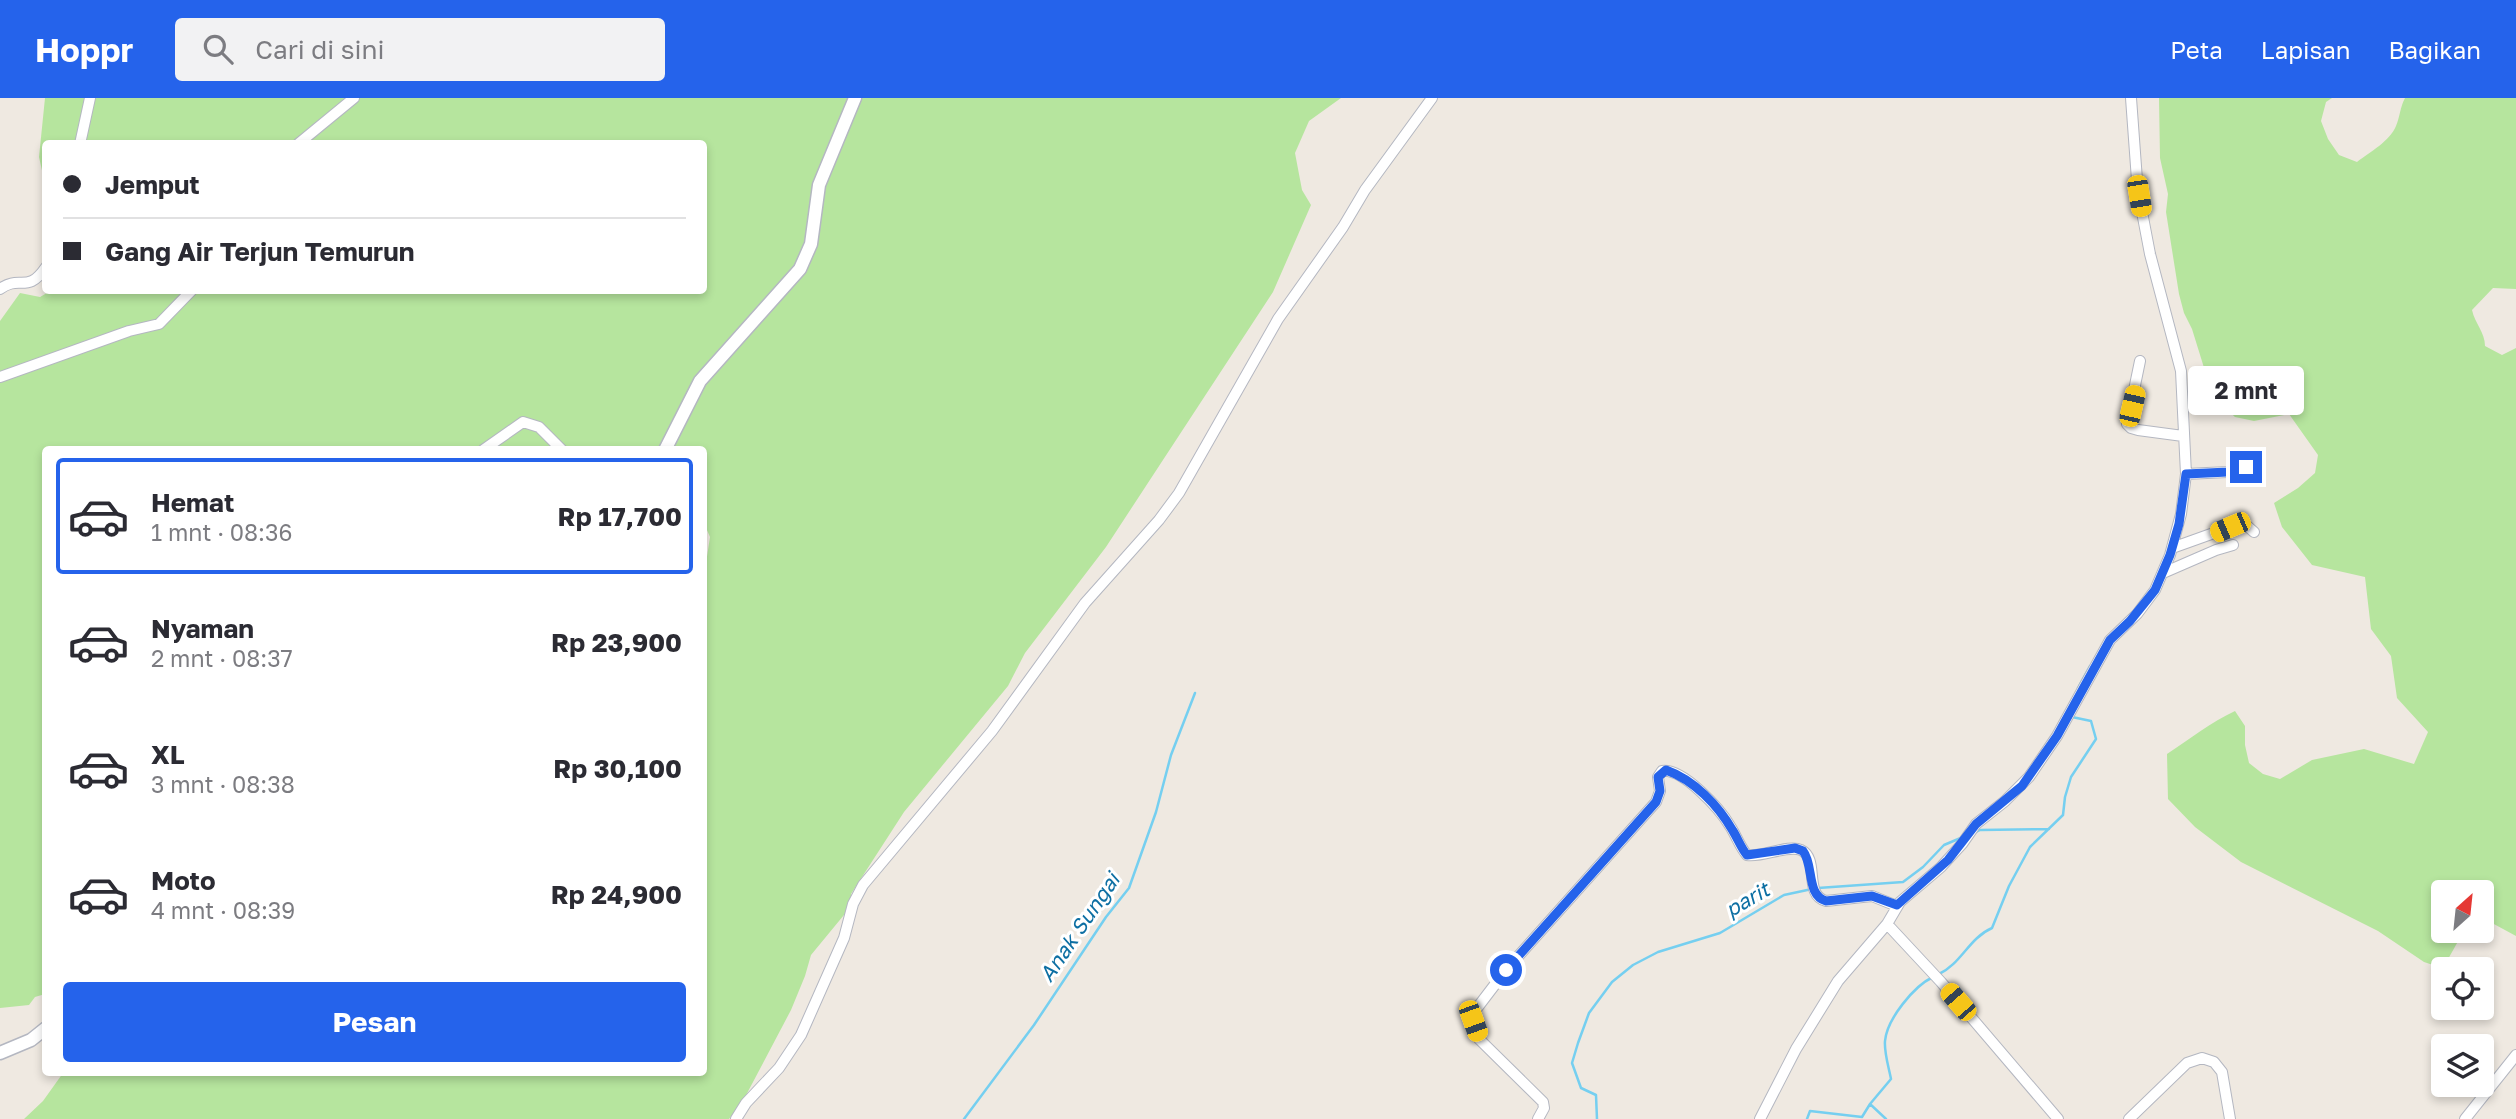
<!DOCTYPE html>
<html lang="id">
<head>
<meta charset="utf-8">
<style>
  body { margin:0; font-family:"Golos Text",sans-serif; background:#f2f2f3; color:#2b2b33; height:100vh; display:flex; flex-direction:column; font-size:26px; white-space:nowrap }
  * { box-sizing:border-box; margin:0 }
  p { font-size:23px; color:#7c7c81 }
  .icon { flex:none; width:38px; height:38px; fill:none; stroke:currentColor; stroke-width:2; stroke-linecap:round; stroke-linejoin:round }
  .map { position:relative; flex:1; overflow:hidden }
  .details { position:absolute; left:42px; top:348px; width:665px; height:630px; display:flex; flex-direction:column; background:#fff; border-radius:7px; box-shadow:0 4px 10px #0003 }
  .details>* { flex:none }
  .guide { position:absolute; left:42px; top:42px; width:665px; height:154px; border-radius:7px; box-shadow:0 4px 10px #0003; display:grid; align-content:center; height:154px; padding:0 21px; background:#fff }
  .needle { width:46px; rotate:27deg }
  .fabs { position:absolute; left:2431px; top:782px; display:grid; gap:14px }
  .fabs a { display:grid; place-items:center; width:63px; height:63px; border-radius:7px; background:#fff; box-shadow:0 4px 10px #0003; font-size:35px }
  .end { position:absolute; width:32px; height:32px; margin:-16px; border:9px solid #2563eb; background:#fff; box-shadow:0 0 0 4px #fff }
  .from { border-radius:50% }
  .bubble { position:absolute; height:49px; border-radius:7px; background:#fff; box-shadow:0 4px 10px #0003; font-size:23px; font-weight:700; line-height:49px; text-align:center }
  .car { position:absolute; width:21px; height:42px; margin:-21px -10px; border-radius:9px; box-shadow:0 0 5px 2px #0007; background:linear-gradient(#f5c518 24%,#345 0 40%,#f5c518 0 76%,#345 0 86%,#f5c518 0) }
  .guide b { display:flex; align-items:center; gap:24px; height:66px; font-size:26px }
  .guide b+b { border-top:2px solid #e1e1e2 }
  .guide i { width:18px; height:18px; background:#2b2b33 }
  ul { padding:12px 0 0; list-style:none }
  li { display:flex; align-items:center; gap:21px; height:116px; margin:0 14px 10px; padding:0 7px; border:4px solid transparent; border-radius:7px }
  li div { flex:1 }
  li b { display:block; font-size:26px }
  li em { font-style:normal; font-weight:700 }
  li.current { border-color:#2563eb }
  li>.icon { width:63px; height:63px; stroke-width:1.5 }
  .action { display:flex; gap:14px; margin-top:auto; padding:14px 21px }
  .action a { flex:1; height:80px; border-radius:7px; background:#2563eb; color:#fff; font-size:28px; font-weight:700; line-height:80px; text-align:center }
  header { display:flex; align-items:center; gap:42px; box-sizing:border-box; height:98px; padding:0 35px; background:#2563eb; color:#fff }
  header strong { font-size:33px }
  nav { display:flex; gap:38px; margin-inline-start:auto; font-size:24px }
  .search { width:490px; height:63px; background:#f2f2f3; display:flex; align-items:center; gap:18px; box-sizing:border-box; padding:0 24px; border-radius:7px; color:#7c7c81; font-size:26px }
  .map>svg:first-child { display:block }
  .green { fill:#b6e59e }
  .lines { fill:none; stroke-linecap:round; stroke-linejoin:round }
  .stream { stroke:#75cff0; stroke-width:2.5 }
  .minor-casing { stroke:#b4b7c1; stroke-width:12 }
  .tertiary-casing { stroke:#b4b7c1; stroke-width:15 }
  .minor { stroke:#fff; stroke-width:10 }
  .tertiary { stroke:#fff; stroke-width:12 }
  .route { stroke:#2563eb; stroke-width:9 }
  .labels { text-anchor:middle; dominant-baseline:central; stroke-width:6; stroke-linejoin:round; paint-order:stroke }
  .water-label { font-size:21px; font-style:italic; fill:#0d6fa3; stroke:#fff }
</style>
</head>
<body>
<header>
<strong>Hoppr</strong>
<div class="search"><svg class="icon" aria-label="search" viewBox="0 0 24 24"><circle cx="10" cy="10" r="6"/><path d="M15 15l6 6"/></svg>Cari di sini</div>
<nav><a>Peta</a><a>Lapisan</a><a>Bagikan</a></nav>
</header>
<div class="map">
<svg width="2516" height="1021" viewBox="0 0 2516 1021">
  <rect width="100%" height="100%" fill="#efe9e1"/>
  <path class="green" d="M45,0H1341L1309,23L1295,55L1302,92L1311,107L1273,194L1106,449L1025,555L1008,588L904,714L851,796L853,806L811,857L805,878L791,912L744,1001L729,1021H24L43,1003L63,975H704V478L710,439L704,425V352C688,352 673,349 657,348L655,352H46L45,896L35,899L29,907L0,910V223L20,195L40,199L52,192H704V46H46L45,86L39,59Z
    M2159,0H2332L2326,4L2321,23L2328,41L2339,57L2357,64C2370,54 2390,43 2396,28C2400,19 2400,9 2405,0H2516V191L2493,190L2472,212C2475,226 2485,234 2485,248L2502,257L2516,250V838L2492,825H2482V794H2443V833H2466C2456,843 2451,859 2442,870L2424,864L2378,833L2241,764L2195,729L2168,701L2167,656C2190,641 2211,624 2235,613L2245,628V647L2249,665L2263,676L2280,681L2312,662L2364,651L2414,666L2428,634L2397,600L2391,558L2371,531L2365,479L2312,467L2282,429L2274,405L2298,390L2315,375L2318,357L2289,316L2254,323L2235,319L2221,306L2210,289L2192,231L2184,215L2179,196L2166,114L2168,96L2160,60Z"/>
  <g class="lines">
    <path class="stream" d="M2078,590L2090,568
      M1976,734L1980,732L2049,731
      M1818,790L1903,784L1923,769L1944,747L1963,739
      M1939,876C1961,866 1969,840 1992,830L2009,788L2030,749L2063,717L2065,699L2071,679L2096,641L2091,623L2072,619
      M1870,1006L1886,1021
      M964,1021L1034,927L1106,819L1129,790L1156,714L1171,657L1195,595
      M1597,1021L1596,997L1581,990L1572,965L1578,945L1589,915L1612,884L1633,867L1658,854L1720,835L1784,797L1812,791
      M1807,1021L1810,1013L1862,1019L1870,1006L1891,981C1889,970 1884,955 1885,943C1887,921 1914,888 1933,879"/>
    <defs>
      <path id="minor" d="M80,46L90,0
        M298,46L354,0
        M0,191C20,176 27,197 46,169
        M2140,263L2127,326L2131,330L2138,332L2183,338
        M0,279L129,233L159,226L192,192
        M483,352L523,324L539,329L562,352
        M2186,376L2228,374L2246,369
        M2172,450L2239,426L2246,427L2254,434
        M2163,475L2216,452L2233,447
        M1887,826L1941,884L2058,1021
        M736,1021L746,1005L779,970L801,937L844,840L853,806L863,787L992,633L1085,505L1159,422L1179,395L1278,221L1343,129L1365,92L1432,0
        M1538,1021L1544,1010L1543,1004L1479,941L1473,923L1474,914L1506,872L1656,704L1660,693L1658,679L1662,673C1683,670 1720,711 1730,728C1736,737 1740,749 1747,757C1762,760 1788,746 1801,752C1820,761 1803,797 1826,803L1872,798L1897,808
        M1760,1021L1796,951L1838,883L1887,826L1900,804L1941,769L1962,746L1976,726L2005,703L2029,679L2057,638L2110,542L2137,516L2155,492L2170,457L2181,416L2186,376L2181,273L2150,156L2142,114L2137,82L2131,0
        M2129,1021L2187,965L2202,960L2214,964L2222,974L2230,1021
        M2465,1021L2516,957"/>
      <path id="tertiary" d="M665,352L700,283L800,171L811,146L819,87L855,0
        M0,955L31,942L46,930"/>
    </defs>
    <use href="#minor" class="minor-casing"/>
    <use href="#tertiary" class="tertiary-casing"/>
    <use href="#minor" class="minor"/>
    <use href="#tertiary" class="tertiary"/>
  </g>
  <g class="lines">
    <path class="route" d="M1506,872L1656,704L1660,693L1658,679L1666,672C1694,682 1718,707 1733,733C1738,741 1741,750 1747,757L1795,750L1803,753C1814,767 1806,797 1826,803L1872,798L1897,807L1948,762L1976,726L2022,688L2057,638L2110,542L2130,523L2155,492L2170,457L2179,426L2186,376L2228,374L2246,369"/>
  </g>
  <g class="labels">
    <g class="water-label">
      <text transform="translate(1747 801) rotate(-30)">parit</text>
      <text transform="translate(1079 829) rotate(-56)">Anak Sungai</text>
    </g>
  </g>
</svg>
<div class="fabs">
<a><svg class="needle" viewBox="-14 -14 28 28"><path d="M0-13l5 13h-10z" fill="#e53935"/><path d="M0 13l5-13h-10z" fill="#7c7c81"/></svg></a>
<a><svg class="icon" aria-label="locate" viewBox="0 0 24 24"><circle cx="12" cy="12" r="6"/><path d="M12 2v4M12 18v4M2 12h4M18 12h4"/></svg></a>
<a><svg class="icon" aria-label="layers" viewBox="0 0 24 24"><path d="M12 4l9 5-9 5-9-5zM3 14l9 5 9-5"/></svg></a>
</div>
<i class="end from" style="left:1506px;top:872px"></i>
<i class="end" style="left:2246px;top:369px"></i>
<div class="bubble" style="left:2188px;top:268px;width:116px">2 mnt</div>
<i class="car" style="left:2139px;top:98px;rotate:171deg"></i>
<i class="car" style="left:2132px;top:308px;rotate:13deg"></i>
<i class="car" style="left:2230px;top:429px;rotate:247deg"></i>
<i class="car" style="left:1958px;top:904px;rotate:319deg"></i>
<i class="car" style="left:1473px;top:923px;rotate:160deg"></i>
<div class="guide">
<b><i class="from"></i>Jemput</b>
<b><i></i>Gang Air Terjun Temurun</b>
</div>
<section class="details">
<ul>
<li class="current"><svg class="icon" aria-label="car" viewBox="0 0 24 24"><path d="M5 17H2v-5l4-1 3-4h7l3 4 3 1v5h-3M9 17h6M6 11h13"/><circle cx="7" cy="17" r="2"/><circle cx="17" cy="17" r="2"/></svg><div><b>Hemat</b><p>1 mnt · 08:36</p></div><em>Rp 17,700</em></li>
<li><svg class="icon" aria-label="car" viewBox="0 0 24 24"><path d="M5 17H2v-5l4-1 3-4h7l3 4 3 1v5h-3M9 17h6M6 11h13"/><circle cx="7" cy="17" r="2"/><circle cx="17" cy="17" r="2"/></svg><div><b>Nyaman</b><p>2 mnt · 08:37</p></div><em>Rp 23,900</em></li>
<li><svg class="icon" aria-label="car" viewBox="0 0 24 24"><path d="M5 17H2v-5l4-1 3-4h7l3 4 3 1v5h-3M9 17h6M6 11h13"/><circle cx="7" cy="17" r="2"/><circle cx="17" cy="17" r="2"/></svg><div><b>XL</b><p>3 mnt · 08:38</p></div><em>Rp 30,100</em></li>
<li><svg class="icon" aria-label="car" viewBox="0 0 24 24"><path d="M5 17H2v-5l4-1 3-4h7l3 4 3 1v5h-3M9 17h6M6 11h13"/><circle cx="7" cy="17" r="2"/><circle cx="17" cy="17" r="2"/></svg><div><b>Moto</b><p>4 mnt · 08:39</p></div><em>Rp 24,900</em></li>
</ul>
<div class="action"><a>Pesan</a></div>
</section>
</div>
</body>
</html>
